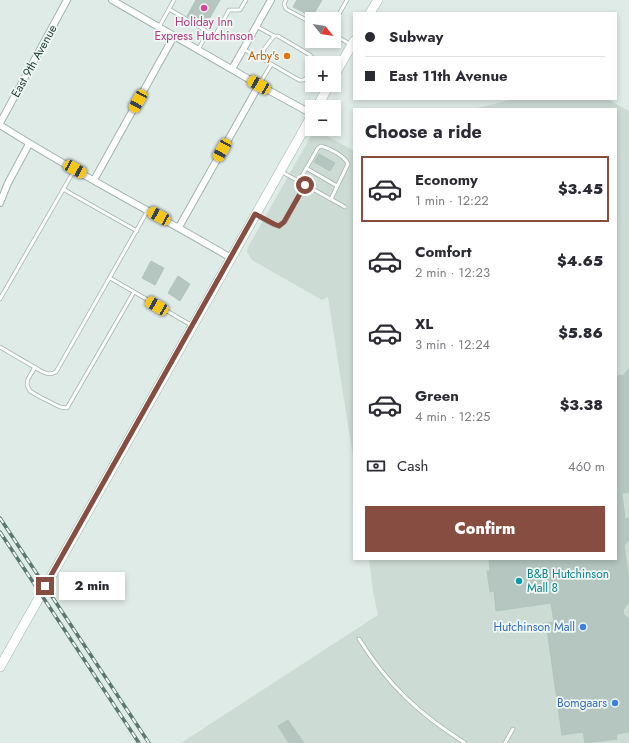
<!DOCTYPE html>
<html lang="en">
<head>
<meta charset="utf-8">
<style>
  body { margin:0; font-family:Jost,sans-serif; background:#f7f7f7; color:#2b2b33; height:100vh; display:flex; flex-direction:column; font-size:15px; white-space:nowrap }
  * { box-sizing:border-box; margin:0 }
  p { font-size:13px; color:#7c7c81 }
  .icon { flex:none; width:22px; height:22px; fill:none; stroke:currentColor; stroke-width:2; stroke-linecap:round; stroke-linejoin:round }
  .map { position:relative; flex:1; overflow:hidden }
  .side { position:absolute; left:353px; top:108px; width:264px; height:452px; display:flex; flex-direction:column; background:#fff; border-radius:0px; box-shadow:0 2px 6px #0003 }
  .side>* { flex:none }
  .hud { position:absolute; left:353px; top:12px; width:264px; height:88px; border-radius:0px; box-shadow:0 2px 6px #0003; display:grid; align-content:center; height:88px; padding:0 12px; background:#fff }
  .needle { width:26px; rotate:120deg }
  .controls { position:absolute; left:305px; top:12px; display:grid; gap:8px }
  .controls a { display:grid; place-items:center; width:36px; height:36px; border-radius:0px; background:#fff; box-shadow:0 2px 6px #0003; font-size:20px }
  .end { position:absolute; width:18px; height:18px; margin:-9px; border:5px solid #874d40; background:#fff; box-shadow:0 0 0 2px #fff }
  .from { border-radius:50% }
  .bubble { position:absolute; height:28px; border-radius:0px; background:#fff; box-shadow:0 2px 6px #0003; font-size:13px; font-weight:800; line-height:28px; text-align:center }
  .car { position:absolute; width:12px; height:24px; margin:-12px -6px; border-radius:5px; box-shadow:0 0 3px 1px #0007; background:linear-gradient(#f5c518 24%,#345 0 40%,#f5c518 0 76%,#345 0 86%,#f5c518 0) }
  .hud b { display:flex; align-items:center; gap:14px; height:38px; font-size:15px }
  .hud b+b { border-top:1px solid #e1e1e2 }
  .hud i { width:10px; height:10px; background:#2b2b33 }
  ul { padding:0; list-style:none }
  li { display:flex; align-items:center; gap:12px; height:66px; margin:0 8px 6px; padding:0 4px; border:2px solid transparent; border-radius:0px }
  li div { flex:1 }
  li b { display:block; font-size:15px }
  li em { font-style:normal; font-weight:800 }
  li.current { border-color:#874d40 }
  li>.icon { width:36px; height:36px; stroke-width:1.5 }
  h2 { padding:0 12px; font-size:18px; line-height:48px }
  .pay { display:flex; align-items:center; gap:10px; height:44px; padding:0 12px; font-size:15px }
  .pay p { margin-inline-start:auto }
  .primary-button { display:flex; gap:8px; margin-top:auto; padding:8px 12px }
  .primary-button a { flex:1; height:46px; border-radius:0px; background:#874d40; color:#fff; font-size:16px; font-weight:800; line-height:46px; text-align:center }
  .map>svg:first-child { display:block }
  .built { fill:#cddbd5 }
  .building { fill:#b4c6bf; stroke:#b1c5bd }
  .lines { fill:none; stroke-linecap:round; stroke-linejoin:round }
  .lane-casing { stroke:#a2b3ad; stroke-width:4.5 }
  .street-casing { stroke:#a2b3ad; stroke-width:8 }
  .secondary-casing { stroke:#9db7ae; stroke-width:10 }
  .lane { stroke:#fff; stroke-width:3 }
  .street { stroke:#fff; stroke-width:6 }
  .secondary { stroke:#fff; stroke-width:9 }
  .rail-casing { stroke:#5a786f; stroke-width:3.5 }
  .rail { stroke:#f0f8f4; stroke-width:2; stroke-dasharray:6; stroke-linecap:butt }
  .route { stroke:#874d40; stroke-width:5 }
  .hotel-dot { fill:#d1479c; stroke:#f0f8f4; stroke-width:1.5 }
  .food-dot { fill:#e8710a; stroke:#f0f8f4; stroke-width:1.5 }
  .culture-dot { fill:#0f9aa8; stroke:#f0f8f4; stroke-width:1.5 }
  .shop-dot { fill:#3f7fe0; stroke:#f0f8f4; stroke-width:1.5 }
  .labels { text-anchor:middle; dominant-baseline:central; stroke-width:3.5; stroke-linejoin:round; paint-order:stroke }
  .hotel-label { font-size:12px; fill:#b23c85; stroke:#f0f8f4 }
  .food-label { font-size:12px; fill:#c56008; stroke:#f0f8f4; text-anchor:end }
  .street-label { font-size:12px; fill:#1f3c34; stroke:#f0f8f4 }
  .culture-label { font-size:12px; fill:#0d838f; stroke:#f0f8f4; text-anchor:start }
  .shop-label { font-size:12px; fill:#366cbe; stroke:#f0f8f4; text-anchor:end }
</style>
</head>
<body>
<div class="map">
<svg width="629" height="743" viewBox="0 0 629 743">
  <rect width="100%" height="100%" fill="#dfebe6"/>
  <path class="built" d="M514,99H607L629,111V743H181L378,615L373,592L369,559H616V109H473Z
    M315,129L354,151V464L328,297L322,300L252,260L247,252L248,247Z"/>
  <path class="building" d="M196,0H220L205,26L187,16Z
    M297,0H322L312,17L293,7Z
    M319,154L335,163L330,171L314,162Z
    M151,261L164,268L155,285L142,278Z
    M178,276L190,284L180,301L168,293Z
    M629,368V492L622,493L625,519L629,518V541L626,542V544H624L629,580V602L623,610L624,615L629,619V732L616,734L617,739L585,743L583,732L562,735L547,629L537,631L536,625L554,622L551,603L496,611L494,591L490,592L487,571H490L489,559H616V376L624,375Z
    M288,720L304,743H289L278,726Z"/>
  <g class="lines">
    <defs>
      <path id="lane" d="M286,0L284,4L286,9L312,23
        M169,9L174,0
        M334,23L347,0
        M256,26L274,36
        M159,27L169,9L208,32L198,50
        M208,32L216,34L229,10H240L246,0
        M334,35L350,44
        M243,49L256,56L265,58
        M312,69C309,74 306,82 299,80L266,61L263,56L264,49L274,36H278L310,55L314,59V63
        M259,85L271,65
        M306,168L337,186
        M282,172L345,207
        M299,181L318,148L321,146C329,148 345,156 348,164L331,199
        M63,189L137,231
        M256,215L274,225L279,226L285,222L305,185
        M110,278L191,325
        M0,299L75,169
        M0,347L41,371C47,374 50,375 56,372L148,210
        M35,367L28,379L27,385L30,391L40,397L60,407L67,408L134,292
        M359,639C388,685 419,714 465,743
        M505,743L513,729"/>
      <path id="street" d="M112,0L259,85L312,114
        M232,69L271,0
        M0,123L67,0
        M0,125C75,173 155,213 231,258
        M94,180L174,36
        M0,203L8,183L29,144
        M179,227L259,85"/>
      <path id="secondary" d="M370,13L378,0
        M334,76L354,41
        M317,107L329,85
        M0,667L312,115"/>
    </defs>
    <use href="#lane" class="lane-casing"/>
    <use href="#street" class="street-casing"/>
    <use href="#secondary" class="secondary-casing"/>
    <use href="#lane" class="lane"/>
    <use href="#street" class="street"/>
    <use href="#secondary" class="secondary"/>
    <defs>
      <path id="rail" d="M0,518L149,743
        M0,532L139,743"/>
    </defs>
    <use href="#rail" class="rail-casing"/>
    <use href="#rail" class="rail"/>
  </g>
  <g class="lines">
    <path class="route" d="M45,586L255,214L274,224L279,226L284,222L305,185"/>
  </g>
  <circle class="hotel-dot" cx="204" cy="8" r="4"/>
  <circle class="food-dot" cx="287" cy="56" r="4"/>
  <circle class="culture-dot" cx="519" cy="581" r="4"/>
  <g class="shop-dot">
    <circle cx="583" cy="627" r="4"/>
    <circle cx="615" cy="703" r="4"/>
  </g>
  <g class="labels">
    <g class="hotel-label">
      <text x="204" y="22">Holiday Inn<tspan x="204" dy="14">Express Hutchinson</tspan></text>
    </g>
    <g class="food-label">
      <text x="279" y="56">Arby's</text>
    </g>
    <g class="street-label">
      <text transform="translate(34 61) rotate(-61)">East 9th Avenue</text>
    </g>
    <g class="culture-label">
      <text x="527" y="574">B&amp;B Hutchinson<tspan x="527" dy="14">Mall 8</tspan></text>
    </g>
    <g class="shop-label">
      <text x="575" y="627">Hutchinson Mall</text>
      <text x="607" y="703">Bomgaars</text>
    </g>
  </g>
</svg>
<div class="controls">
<a><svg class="needle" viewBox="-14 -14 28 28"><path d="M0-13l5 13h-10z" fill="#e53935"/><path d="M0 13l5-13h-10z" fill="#7c7c81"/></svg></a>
<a>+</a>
<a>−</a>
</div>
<i class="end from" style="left:305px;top:185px"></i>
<i class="end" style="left:45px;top:586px"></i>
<div class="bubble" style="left:59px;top:572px;width:66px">2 min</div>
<i class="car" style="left:259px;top:85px;rotate:300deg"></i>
<i class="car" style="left:138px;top:101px;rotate:209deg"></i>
<i class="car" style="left:222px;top:150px;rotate:209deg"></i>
<i class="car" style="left:75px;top:169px;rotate:119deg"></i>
<i class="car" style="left:159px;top:216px;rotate:299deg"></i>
<i class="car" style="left:157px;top:306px;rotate:300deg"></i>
<div class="hud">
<b><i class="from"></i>Subway</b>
<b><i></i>East 11th Avenue</b>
</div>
<section class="side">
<h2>Choose a ride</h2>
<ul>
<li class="current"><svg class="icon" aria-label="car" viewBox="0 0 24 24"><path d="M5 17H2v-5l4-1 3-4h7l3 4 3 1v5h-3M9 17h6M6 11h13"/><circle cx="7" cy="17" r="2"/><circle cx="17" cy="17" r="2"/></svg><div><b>Economy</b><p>1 min · 12:22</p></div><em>$3.45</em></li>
<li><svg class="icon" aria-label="car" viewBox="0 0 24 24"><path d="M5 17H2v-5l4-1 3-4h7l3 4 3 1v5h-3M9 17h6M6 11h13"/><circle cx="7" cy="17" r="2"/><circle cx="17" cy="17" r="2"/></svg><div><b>Comfort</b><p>2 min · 12:23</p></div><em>$4.65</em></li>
<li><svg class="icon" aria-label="car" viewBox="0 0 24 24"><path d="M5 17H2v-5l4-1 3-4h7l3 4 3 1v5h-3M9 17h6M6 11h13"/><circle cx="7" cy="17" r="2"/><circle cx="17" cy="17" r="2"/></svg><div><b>XL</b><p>3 min · 12:24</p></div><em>$5.86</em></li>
<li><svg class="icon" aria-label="car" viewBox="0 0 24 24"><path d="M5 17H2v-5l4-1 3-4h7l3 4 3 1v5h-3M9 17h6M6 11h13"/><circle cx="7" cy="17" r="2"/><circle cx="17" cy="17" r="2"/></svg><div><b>Green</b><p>4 min · 12:25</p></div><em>$3.38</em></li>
</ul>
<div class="pay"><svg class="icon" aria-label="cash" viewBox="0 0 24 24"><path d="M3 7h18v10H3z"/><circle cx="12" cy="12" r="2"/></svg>Cash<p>460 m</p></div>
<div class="primary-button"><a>Confirm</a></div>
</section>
</div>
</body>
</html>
